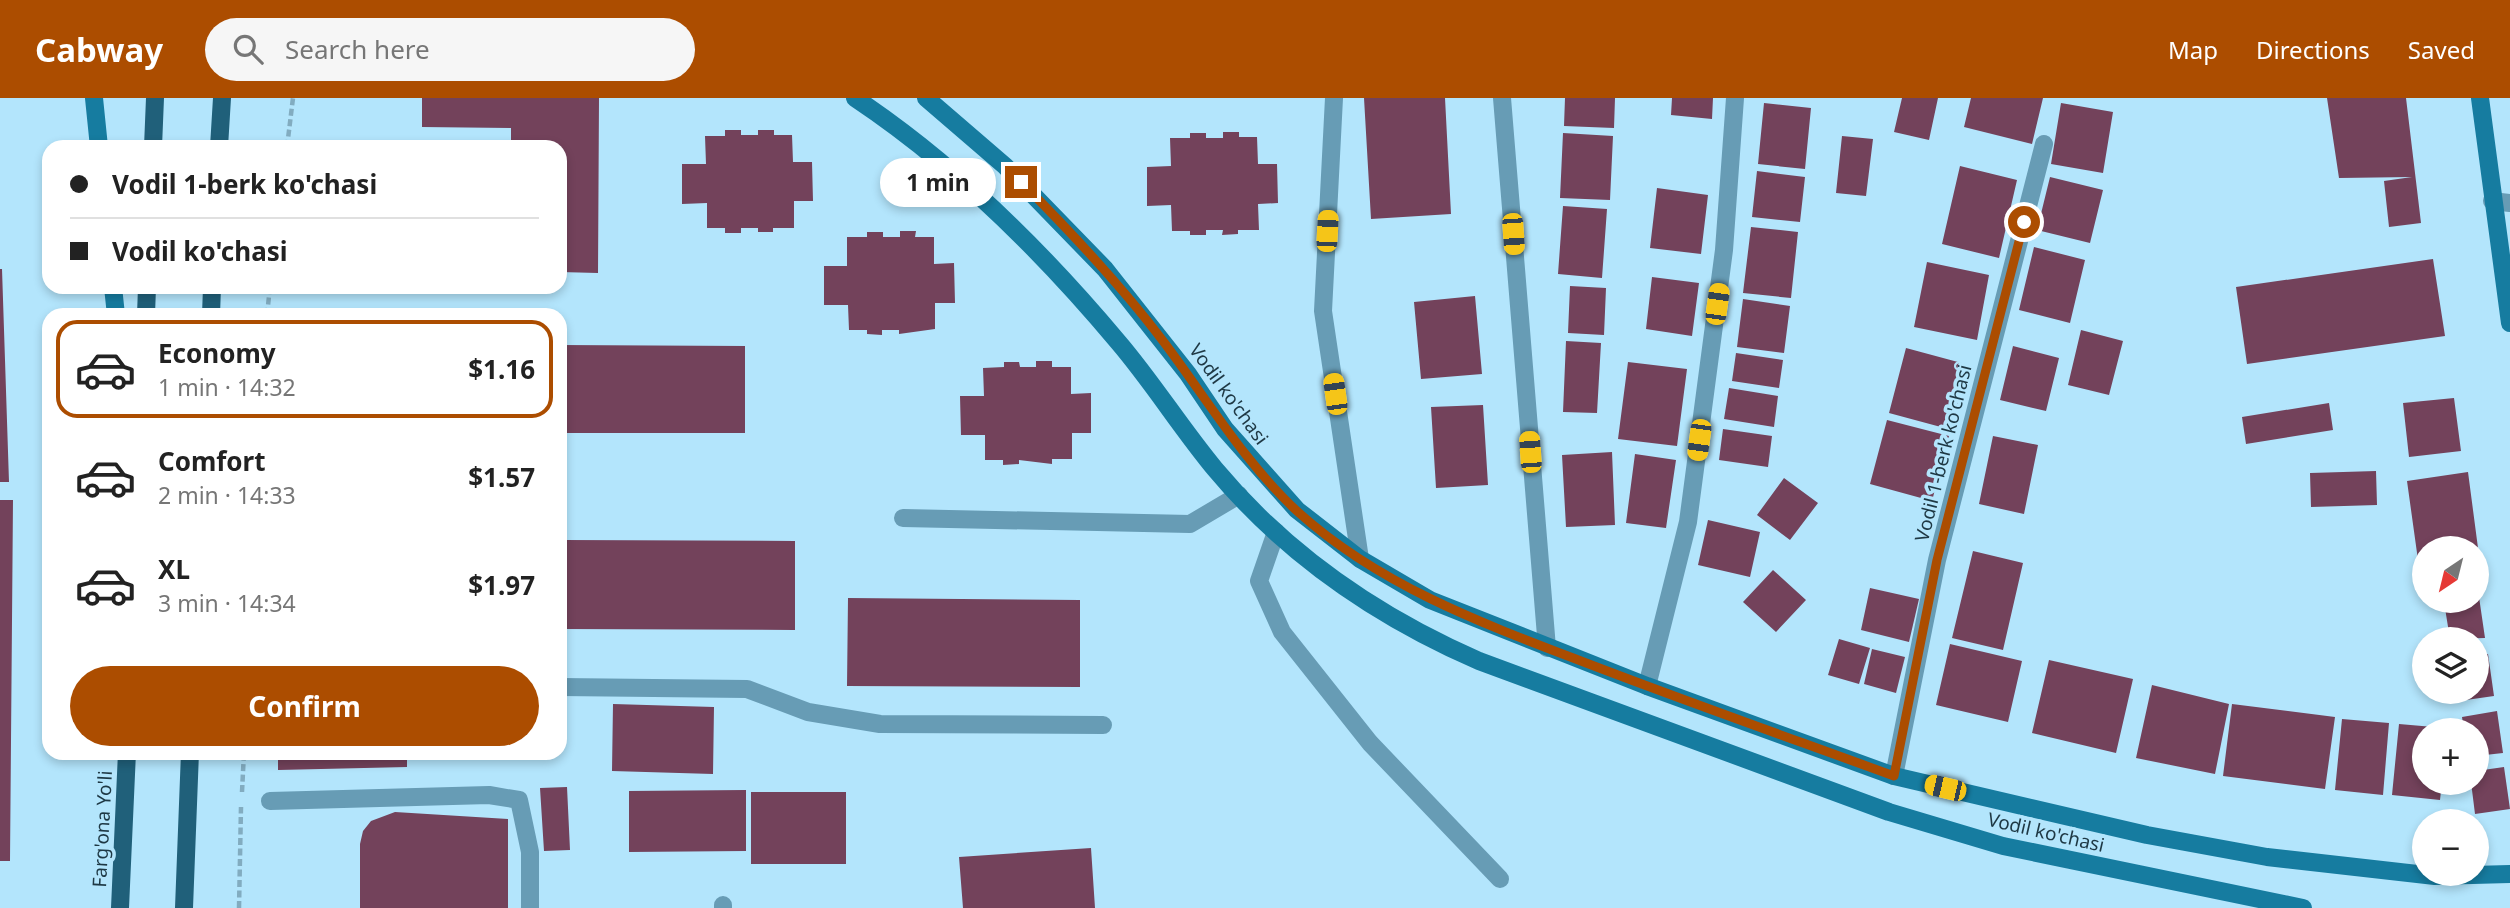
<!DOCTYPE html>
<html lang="en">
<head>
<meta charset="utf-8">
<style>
  body { margin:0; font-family:"Noto Sans",sans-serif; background:#f6f6f6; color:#222; height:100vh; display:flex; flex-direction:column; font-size:26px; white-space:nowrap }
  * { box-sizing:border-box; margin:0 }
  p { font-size:23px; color:#767676 }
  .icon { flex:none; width:38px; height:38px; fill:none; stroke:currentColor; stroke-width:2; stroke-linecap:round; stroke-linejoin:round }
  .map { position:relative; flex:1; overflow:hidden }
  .side { position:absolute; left:42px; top:210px; width:525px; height:452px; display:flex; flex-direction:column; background:#fff; border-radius:21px; box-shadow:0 4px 10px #0003 }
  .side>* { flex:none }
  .hud { position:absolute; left:42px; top:42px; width:525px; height:154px; border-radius:21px; box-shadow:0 4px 10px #0003; display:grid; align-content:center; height:154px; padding:0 28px; background:#fff }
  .needle { width:46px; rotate:215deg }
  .controls { position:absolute; left:2412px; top:438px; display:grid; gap:14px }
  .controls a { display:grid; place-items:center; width:77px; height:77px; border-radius:50%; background:#fff; box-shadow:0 4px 10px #0003; font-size:35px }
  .end { position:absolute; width:32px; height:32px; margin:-16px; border:9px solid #ac4d00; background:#fff; box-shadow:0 0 0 4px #fff }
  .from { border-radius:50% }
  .bubble { position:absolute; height:49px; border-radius:24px; background:#fff; box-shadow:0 4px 10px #0003; font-size:23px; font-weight:700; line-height:49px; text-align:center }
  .car { position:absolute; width:21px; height:42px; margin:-21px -10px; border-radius:9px; box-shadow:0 0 5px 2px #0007; background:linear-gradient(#f5c518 24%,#345 0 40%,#f5c518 0 76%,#345 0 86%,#f5c518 0) }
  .hud b { display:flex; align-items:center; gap:24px; height:66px; font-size:26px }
  .hud b+b { border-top:2px solid #e0e0e0 }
  .hud i { width:18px; height:18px; background:#222 }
  ul { padding:12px 0 0; list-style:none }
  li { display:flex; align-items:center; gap:21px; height:98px; margin:0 14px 10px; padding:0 14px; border:4px solid transparent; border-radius:21px }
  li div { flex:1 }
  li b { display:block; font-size:26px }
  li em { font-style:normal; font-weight:700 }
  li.current { border-color:#ac4d00 }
  li>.icon { width:63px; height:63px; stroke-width:1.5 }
  .primary-button { display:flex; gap:14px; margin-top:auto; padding:14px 28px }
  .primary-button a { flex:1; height:80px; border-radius:42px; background:#ac4d00; color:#fff; font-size:28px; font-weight:700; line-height:80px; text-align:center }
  header { display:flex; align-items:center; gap:42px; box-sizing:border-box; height:98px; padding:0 35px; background:#ac4d00; color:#fff }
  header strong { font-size:33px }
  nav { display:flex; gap:38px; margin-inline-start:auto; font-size:24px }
  .search { width:490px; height:63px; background:#f6f6f6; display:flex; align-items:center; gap:18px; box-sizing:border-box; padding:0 24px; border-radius:38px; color:#767676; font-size:26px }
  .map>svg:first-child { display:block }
  .building { fill:#73425b }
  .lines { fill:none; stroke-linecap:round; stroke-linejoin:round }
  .path { stroke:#82acc0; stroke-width:4.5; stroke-dasharray:7 3.5; stroke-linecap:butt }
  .lane { stroke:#679cb5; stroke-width:18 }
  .street { stroke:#679cb5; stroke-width:18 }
  .secondary { stroke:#167ca0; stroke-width:18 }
  .primary { stroke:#20607a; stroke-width:18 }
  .route { stroke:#ac4d00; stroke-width:9 }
  .labels { text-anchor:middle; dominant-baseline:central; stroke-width:7; stroke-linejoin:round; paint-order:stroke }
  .street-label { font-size:19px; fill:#1e3844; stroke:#b3e5fc }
</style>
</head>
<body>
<header>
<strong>Cabway</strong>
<div class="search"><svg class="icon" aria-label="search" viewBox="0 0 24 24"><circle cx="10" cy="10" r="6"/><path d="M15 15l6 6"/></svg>Search here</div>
<nav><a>Map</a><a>Directions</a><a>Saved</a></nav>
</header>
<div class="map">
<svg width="2510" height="810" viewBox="0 0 2510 810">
  <rect width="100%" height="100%" fill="#b3e5fc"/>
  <path class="building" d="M422,0H599L598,175L560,174V49H511V30L422,29Z
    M1364,0H1445L1451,116L1371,121Z
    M1565,0H1615L1614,30L1564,28Z
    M1672,0H1713L1712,21L1671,17Z
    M1902,0H1938L1929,42L1894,34Z
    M1971,0H2043L2032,46L1964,29Z
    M2327,0H2406L2421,125L2389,129L2384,83L2412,79L2339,80Z
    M1764,5L1811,10L1805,71L1758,66Z
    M2061,5L2113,14L2103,75L2051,66Z
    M725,32H741V37H758V32H774V37H792L793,64H812L813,103H794V130H773V134H758V130H741V135H725V130H707V105L682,106V66H706L705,38H725Z
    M1223,34H1239V39H1257L1258,66H1277L1278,105L1258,106L1259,132H1238V136L1222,137L1223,132H1206V137H1190V133H1172L1171,107L1147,108V69L1171,68L1170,40H1190V35H1206V40H1223Z
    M1563,35L1613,38L1610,102L1560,100Z
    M1842,38L1873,41L1866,98L1836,95Z
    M1960,68L2017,82L1999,160L1942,146Z
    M1757,73L1805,79L1800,124L1752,119Z
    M2050,79L2103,92L2090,145L2037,132Z
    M1657,90L1708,97L1701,156L1650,150Z
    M1563,108L1607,111L1602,180L1558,176Z
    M1751,129L1798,134L1791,200L1743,195Z
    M900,133H916L915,139H934V166L954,165L955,205H935V231L899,236V232H882V237L867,236V232H849L848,207H824V168H847V139H867V134H883V139H900Z
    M2034,149L2085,162L2070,225L2019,212Z
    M2433,161L2445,238L2247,266L2236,189Z
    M1927,164L1989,177L1977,242L1914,229Z
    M0,171H2L9,384H0Z
    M1652,179L1699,185L1692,238L1646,231Z
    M1570,188L1606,190L1604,237L1568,235Z
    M1475,198L1482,276L1421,281L1414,204Z
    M1743,201L1790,208L1784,255L1737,249Z
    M2081,232L2123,243L2109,297L2068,287Z
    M1566,243L1601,245L1597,315L1563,314Z
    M560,247L745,248V335H560Z
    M2013,248L2059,260L2046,313L2000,302Z
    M1906,250L1969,267L1952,332L1889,315Z
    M1736,255L1783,262L1779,290L1732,283Z
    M1036,263H1052V269H1071V296L1091,295V335H1072V361H1052V366L1019,362V366L1003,367V362H985V337H961L960,298H984L983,270L1004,269V264H1019L1020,269H1036Z
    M1628,264L1687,271L1677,348L1618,341Z
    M1729,290L1778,298L1774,329L1724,321Z
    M2454,300L2461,353L2409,359L2403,305Z
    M2329,305L2333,332L2246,346L2242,319Z
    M1483,307L1488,387L1436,390L1431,309Z
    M1887,322L1949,338L1932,403L1870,386Z
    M1723,331L1772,338L1768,369L1719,362Z
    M1993,338L2038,347L2024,416L1979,406Z
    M1612,354L1615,427L1566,429L1562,357Z
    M1635,356L1676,362L1666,430L1626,425Z
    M2376,373L2377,407L2311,409L2310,375Z
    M2468,374L2478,450H2424V461L2418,462L2407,383Z
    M1784,380L1818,405L1790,442L1757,417Z
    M0,402H13L10,763H0Z
    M1708,422L1760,434L1750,479L1698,467Z
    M561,442L795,443V532L561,531Z
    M1973,453L2023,465L2003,552L1952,540Z
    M1773,472L1806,502L1776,534L1743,504Z
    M1870,490L1919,501L1909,544L1861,532Z
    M2476,499H2479L2485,540L2450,541L2444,504L2476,502Z
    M848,500L1080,502V589L847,588Z
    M1839,541L1870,550L1859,586L1828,577Z
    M1950,546L2022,563L2008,624L1936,607Z
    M1872,551L1905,559L1896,595L1864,586Z
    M2488,556L2494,598L2459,603L2458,593H2476V558Z
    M2049,562L2133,581L2116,655L2032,635Z
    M2152,587L2229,606L2215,676L2136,660Z
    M613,606L714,609L713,676L612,673Z
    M2232,606L2335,619L2325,691L2223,678Z
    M2497,613L2503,655L2476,658V632H2464L2462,619Z
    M2342,621L2389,625L2383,697L2335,692Z
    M2399,626L2445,630L2424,632V684H2442L2440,702L2392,697Z
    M278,654H407V669L278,672Z
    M2504,669L2510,711L2475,716L2471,684H2476V673Z
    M567,689L570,752L544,753L540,690Z
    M746,692V753L629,754V693Z
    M751,694H846V766H751Z
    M395,714L508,721V810H360V746L363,733L371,723Z
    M1091,750L1095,810H963L959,759Z"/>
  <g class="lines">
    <path class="path" d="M287,49L293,0
      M267,217L270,189
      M242,694L244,654
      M239,810L241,709"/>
    <path class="lane" d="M1334,0L1323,213L1360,461
      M903,420L1190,426L1239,397
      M1276,434L1259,483L1282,534L1370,645L1500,781
      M560,589L747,591L808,614L880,626L1103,627
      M270,703L489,697L519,702L530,754V810
      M723,810V807"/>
    <path class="street" d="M1502,0L1547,550
      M2492,103L2510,105
      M1647,588L1688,424L1724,152L1735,0
      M1894,678L1937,462L2044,46"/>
    <path class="secondary" d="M94,0L99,49
      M855,0C954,66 1042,153 1119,245C1153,285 1181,330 1215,371C1286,456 1378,519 1479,563L1889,714L2003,748L2303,810
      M926,0L1005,68L1105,171L1188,276L1225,331L1297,412L1360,461L1430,502L1647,588L1894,678L2147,737L2267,759L2435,778L2510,776
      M2480,0L2510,225
      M113,189L116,217"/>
    <path class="primary" d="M153,49L155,0
      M219,49L222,0
      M146,217L147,189
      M211,217L212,189
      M120,810L127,654
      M184,810L190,654"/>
  </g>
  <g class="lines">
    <path class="route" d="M1021,84C1071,134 1120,186 1163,243C1207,301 1244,364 1298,414C1379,487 1481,525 1581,563C1685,603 1790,640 1894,678L1937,462L2024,124"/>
  </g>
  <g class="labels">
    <g class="street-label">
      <text transform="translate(1229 296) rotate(54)">Vodil ko'chasi</text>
      <text transform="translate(1943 355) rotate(-76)">Vodil 1-berk ko'chasi</text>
      <text transform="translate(102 731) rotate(-87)">Farg'ona Yo'li</text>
      <text transform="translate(2046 734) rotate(13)">Vodil ko'chasi</text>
    </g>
  </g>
</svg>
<div class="controls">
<a><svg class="needle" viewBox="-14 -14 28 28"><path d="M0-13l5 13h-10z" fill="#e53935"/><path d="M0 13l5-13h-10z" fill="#767676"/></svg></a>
<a><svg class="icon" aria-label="layers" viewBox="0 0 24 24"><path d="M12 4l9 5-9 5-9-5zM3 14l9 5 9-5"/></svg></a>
<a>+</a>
<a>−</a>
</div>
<i class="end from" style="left:2024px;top:124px"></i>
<i class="end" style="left:1021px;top:84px"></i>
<div class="bubble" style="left:880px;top:60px;width:116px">1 min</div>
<i class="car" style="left:1327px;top:133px;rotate:3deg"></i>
<i class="car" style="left:1513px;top:136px;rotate:176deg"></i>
<i class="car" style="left:1717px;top:206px;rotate:8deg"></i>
<i class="car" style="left:1335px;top:296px;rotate:352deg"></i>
<i class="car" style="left:1699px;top:342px;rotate:188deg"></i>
<i class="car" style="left:1530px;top:354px;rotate:356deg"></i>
<i class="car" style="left:1945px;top:690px;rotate:283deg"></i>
<div class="hud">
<b><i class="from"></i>Vodil 1-berk ko'chasi</b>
<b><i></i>Vodil ko'chasi</b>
</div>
<section class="side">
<ul>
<li class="current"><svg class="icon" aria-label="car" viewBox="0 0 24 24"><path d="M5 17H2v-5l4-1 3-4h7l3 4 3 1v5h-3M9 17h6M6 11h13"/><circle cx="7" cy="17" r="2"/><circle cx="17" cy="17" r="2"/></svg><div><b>Economy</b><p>1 min · 14:32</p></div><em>$1.16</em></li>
<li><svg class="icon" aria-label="car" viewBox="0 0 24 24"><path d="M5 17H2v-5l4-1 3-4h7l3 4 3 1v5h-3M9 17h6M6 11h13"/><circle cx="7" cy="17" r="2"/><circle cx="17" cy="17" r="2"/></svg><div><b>Comfort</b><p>2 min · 14:33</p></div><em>$1.57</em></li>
<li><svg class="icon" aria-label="car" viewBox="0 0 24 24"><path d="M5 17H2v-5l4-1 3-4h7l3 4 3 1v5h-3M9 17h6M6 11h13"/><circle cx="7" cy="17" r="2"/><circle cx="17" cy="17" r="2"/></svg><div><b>XL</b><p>3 min · 14:34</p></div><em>$1.97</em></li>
</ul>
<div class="primary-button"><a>Confirm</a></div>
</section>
</div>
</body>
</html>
